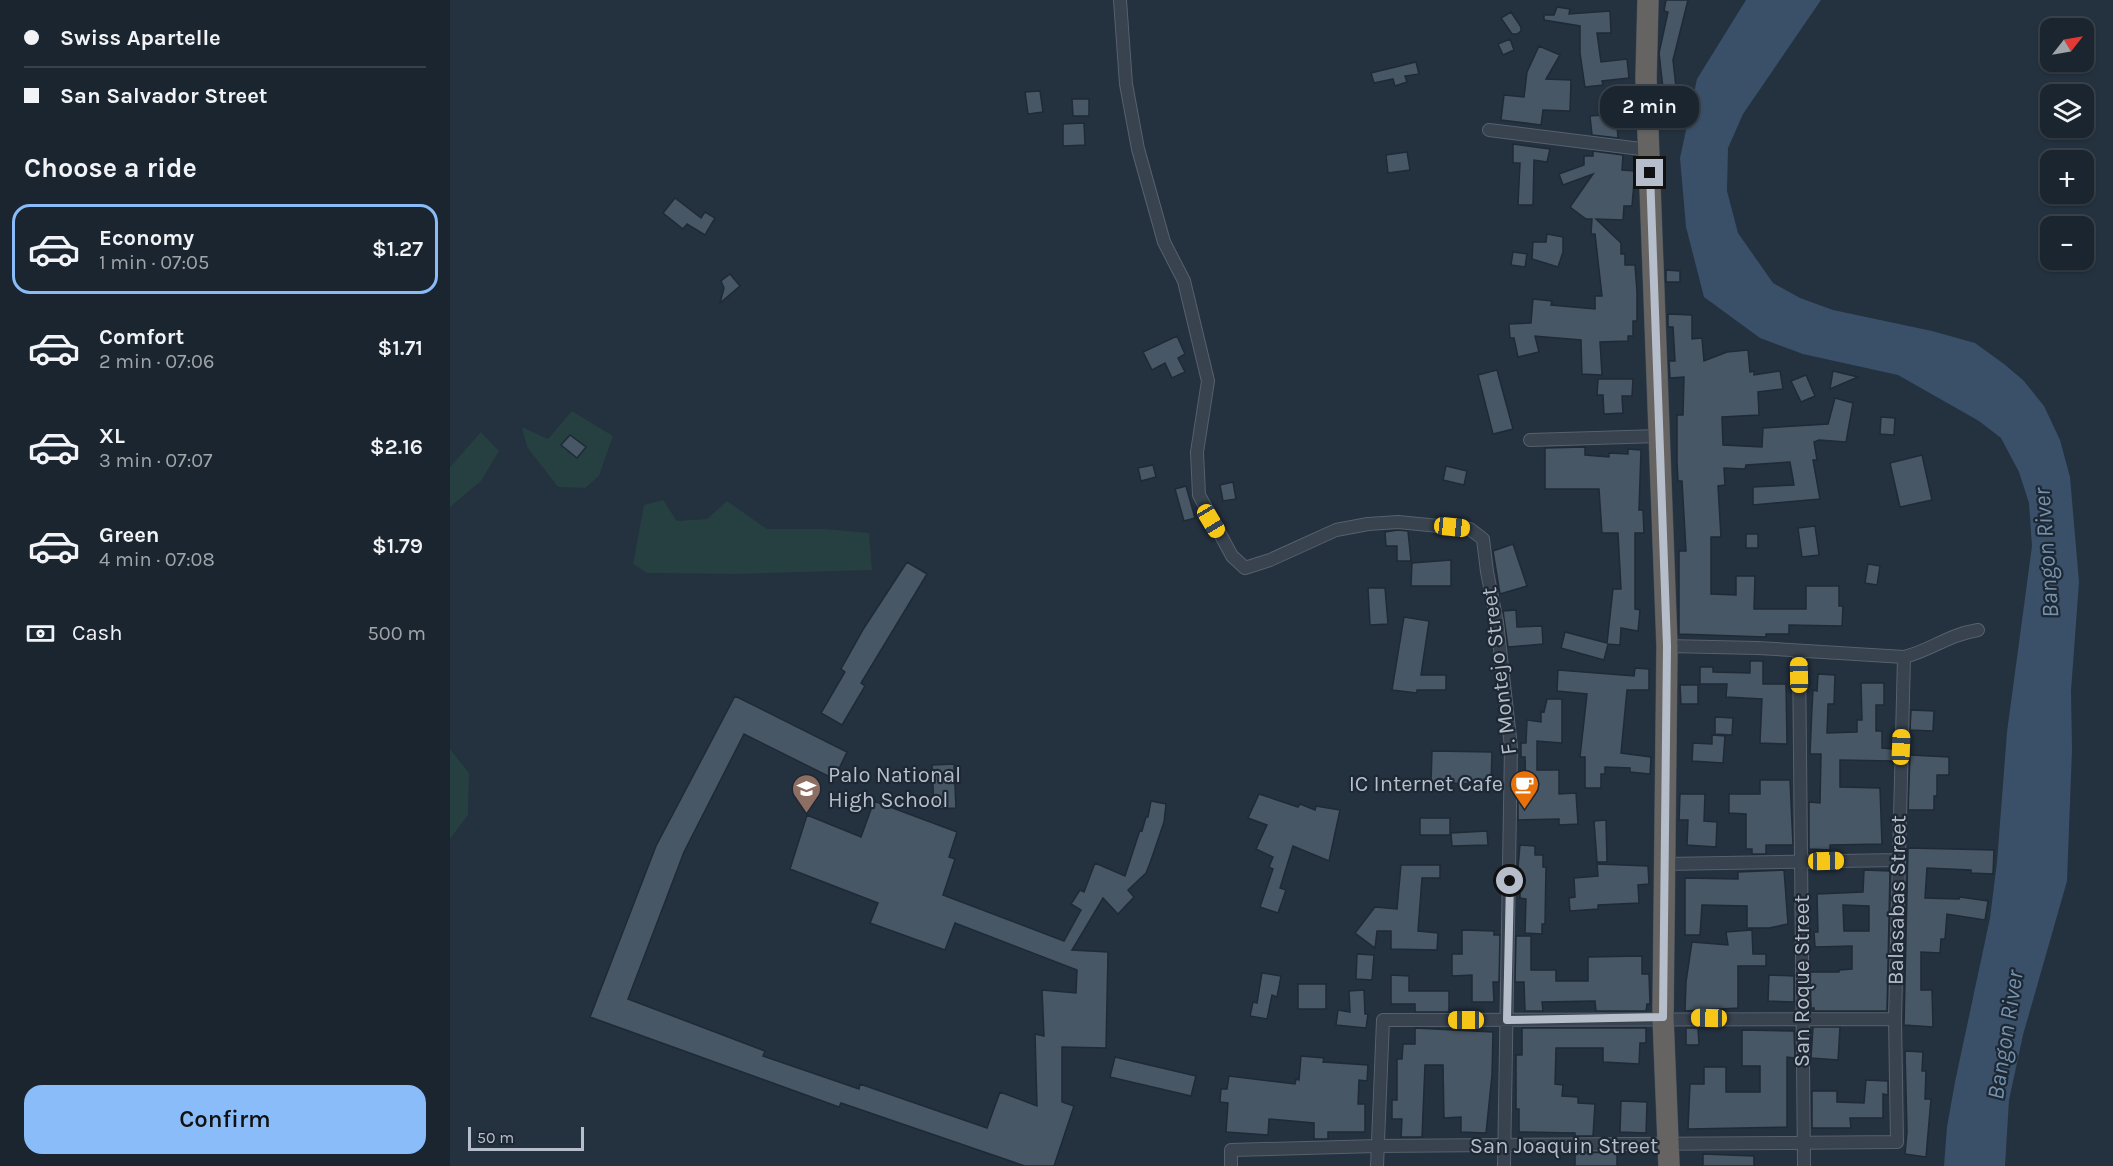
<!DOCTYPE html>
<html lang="en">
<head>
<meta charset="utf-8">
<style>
  body { margin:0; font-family:Karla,sans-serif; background:#28313b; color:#f1f3f6; height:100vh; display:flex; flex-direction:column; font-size:22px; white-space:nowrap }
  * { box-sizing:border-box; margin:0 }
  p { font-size:20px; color:#a0a5aa }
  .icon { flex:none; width:33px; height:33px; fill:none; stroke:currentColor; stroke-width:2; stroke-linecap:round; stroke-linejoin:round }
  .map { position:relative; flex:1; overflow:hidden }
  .details { display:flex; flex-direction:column; background:#1b252f; width:450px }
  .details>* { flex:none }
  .banner { display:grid; align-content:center; height:132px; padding:0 24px; background:#1b252f }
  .needle { width:39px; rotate:59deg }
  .buttons { position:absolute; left:1590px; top:18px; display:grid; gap:12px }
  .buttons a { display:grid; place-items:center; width:54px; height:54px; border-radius:12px; background:#1b252f; box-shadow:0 2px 4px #0004,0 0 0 2px #39424b; font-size:30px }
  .scale { position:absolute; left:18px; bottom:15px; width:116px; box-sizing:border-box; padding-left:6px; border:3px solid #b5beca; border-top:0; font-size:16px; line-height:21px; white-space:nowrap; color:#b5beca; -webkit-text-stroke:4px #1d2834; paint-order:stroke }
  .end { position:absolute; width:27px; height:27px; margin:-14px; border:8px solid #b5beca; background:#111; box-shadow:0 0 0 3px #111 }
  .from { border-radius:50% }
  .bubble { position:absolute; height:42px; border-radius:18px; background:#1b252f; box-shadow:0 2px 4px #0004,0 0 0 2px #39424b; font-size:20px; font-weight:600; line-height:42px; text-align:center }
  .car { position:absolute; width:18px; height:36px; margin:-18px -9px; border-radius:8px; box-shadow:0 0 4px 2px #0007; background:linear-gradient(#f5c518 24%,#345 0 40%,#f5c518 0 76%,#345 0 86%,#f5c518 0) }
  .banner b { display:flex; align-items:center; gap:21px; height:57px; font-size:22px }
  .banner b+b { border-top:2px solid #39424b }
  .banner i { width:15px; height:15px; background:#f1f3f6 }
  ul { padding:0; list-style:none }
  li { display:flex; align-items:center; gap:18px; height:90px; margin:0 12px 9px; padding:0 12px; border:3px solid transparent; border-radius:18px }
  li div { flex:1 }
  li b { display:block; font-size:22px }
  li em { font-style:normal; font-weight:600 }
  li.current { border-color:#8abcf9 }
  li>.icon { width:54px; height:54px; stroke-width:1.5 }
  h2 { padding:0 24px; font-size:27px; line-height:72px }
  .pay { display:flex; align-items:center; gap:15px; height:66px; padding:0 24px; font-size:22px }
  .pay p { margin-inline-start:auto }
  .button { display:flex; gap:12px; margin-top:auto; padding:12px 24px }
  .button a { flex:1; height:69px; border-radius:18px; background:#8abcf9; color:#111; font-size:24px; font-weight:600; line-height:69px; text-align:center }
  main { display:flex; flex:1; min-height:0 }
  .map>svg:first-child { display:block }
  .green { fill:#263f40 }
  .water { fill:#395068 }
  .building { fill:#485765; stroke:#1f2a36; stroke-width:1.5; fill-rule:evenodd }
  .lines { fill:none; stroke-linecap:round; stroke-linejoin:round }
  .minor-casing { stroke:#56616d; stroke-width:14 }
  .trunk-casing { stroke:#434e5a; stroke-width:22 }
  .minor { stroke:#38434f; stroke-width:12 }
  .trunk { stroke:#666462; stroke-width:21 }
  .route { stroke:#b5beca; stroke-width:8 }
  .labels { text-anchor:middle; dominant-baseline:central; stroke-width:4.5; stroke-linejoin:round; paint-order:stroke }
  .street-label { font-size:22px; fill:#b5beca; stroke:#1d2834 }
  .poi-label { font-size:22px; fill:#b5beca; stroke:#1d2834; text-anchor:start }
  .water-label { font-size:24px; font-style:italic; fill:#7491ad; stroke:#1d2834 }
</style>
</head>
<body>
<main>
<section class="details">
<div class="banner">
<b><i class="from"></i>Swiss Apartelle</b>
<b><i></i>San Salvador Street</b>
</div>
<h2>Choose a ride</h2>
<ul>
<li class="current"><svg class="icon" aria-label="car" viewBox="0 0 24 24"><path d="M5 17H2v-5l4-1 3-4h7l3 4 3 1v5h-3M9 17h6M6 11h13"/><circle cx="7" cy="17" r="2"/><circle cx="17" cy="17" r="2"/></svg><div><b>Economy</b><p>1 min · 07:05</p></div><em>$1.27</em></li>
<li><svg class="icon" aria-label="car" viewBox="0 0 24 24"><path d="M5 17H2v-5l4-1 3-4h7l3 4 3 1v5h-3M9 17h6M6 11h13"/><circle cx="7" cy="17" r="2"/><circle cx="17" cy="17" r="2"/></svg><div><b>Comfort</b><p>2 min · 07:06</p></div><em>$1.71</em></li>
<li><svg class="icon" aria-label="car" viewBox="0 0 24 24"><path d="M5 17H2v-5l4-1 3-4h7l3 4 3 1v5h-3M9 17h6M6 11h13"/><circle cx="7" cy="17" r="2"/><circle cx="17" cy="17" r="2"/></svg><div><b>XL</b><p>3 min · 07:07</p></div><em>$2.16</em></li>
<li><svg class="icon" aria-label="car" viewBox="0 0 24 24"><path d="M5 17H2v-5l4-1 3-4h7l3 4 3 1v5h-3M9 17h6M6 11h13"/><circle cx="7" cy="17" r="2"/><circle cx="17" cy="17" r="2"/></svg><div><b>Green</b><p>4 min · 07:08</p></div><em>$1.79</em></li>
</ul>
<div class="pay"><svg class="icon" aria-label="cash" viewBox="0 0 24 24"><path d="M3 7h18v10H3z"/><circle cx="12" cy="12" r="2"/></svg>Cash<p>500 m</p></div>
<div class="button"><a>Confirm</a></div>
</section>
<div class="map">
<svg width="1663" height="1166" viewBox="0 0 1663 1166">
  <rect width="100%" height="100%" fill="#24313f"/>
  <path class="green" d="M122,411L163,436L149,476L135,488L108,487L77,447L72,427L98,439Z
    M31,432L49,451L31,481L0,507V467Z
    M213,500L227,521L257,519L277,501L317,529H376L419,533L422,570L287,574L197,573L183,564L194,505Z
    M0,749L19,773L18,815L0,839Z"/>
  <path class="water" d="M1296,0H1371L1293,114L1278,148L1277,191L1288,233L1323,283L1350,298L1383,310L1482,331L1525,343L1554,364L1573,380L1594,406L1610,440L1620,477L1629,582L1621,691L1622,750L1617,881L1573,1035L1559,1100L1555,1166H1494L1497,1127L1505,1082L1540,918L1547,862L1557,732L1582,546L1579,503L1569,472L1551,438L1529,421L1448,375L1353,354L1310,338L1254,297L1236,227L1230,158L1247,79Z"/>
  <path class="building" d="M1216,0H1238L1223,60L1226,87L1213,88L1209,53L1218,12L1214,11Z
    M1107,7L1120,9L1119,14L1160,11L1161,33H1147L1151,62L1177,59L1179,78L1152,81L1153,85L1135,87L1130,53V26L1094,20V15H1104Z
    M1061,12L1071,27V31L1067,34H1062L1051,18Z
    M1060,39L1064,50L1053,55L1048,44Z
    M1089,46L1110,55L1096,79L1121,80L1120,111L1093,110L1091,125L1051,120L1054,95L1074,97L1077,72Z
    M966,62L969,74L955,76L957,82L945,86L943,79L924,83L921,73Z
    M590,91L593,112L578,114L575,92Z
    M622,99H639V116H623Z
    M1166,114L1168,138L1142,135L1140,116Z
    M634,123L635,145L613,146V124Z
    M1063,144L1100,149L1097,162L1084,160L1083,205H1068L1070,163H1063Z
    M1143,151L1173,155L1172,170L1185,171L1182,206H1174L1173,220L1146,219L1171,243V254H1175V265H1185L1187,292V321H1183V336H1178V341L1150,342L1152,375L1132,374L1131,340L1085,336L1089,352L1068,357L1064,338H1060L1059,324L1081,323L1083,299L1102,301L1101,305L1145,309V296H1152L1145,234H1141L1142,219H1136L1120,207L1143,174L1113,185L1109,174L1134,165V156H1143Z
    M957,152L960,170L938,173L936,155Z
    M225,198L251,218L255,212L265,218L255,235L237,224L233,229L213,213Z
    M1097,234L1113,237V252L1108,267L1082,259L1083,242H1096Z
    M1063,252L1077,254L1075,267L1061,265Z
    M1216,270L1230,271V282H1216Z
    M280,274L290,286L270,303L274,288L271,281Z
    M1218,314L1242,315V339L1252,338L1254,361L1277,352L1298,350L1300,372L1304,371V375L1330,371L1333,389L1308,392L1309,415L1272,417L1273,445L1312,447L1313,428L1378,424L1385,398L1403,403L1396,442L1369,440L1364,442L1367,460H1363L1370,499L1303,505V487L1344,485L1340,462L1296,465L1295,469L1274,468L1275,485L1268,486L1271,537H1261V594L1286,595V576H1305L1304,609H1356V586H1389V606H1393L1392,626L1339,625V634H1316V637L1229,634V551H1236L1232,481H1228L1227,462V415H1233L1234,377L1220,378L1219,361H1225L1223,327H1218Z
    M727,336L735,354L728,358L735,372L722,378L715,363L702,370L693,352Z
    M1047,370L1063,429L1043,434L1028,375Z
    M1383,371L1408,377L1380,389Z
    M1356,375L1365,396L1351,402L1341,381Z
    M1148,379H1183L1182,396H1172L1173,413L1154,414L1153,395H1147Z
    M1431,417L1445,418L1444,435L1430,434Z
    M120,435L136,447L127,458L111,445Z
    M1135,447V455L1159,457V453L1178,454V449L1191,450L1189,510H1193L1194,533H1185V609L1190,610L1188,631L1171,628L1170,645L1158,644L1154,660L1111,648L1115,632L1157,643L1163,589H1171L1168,533H1152L1149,489H1095V448Z
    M1472,455L1482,500L1450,507L1440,463Z
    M703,465L706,477L691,481L688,468Z
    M996,466L1017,471L1014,485L993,480Z
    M783,482L786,499L773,501L770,485Z
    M736,486L745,518L734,521L725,489Z
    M1365,526L1369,555L1352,557L1348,528Z
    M948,530L958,531L961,561H947V546H936L935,532Z
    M1296,534H1308V548H1296Z
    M1063,544L1077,586L1050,594L1043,551Z
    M1001,560V586H961L962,563Z
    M457,562L477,574L411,683L415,686L392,725L371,713L395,672L391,669L414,628Z
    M1418,564L1430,566L1427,585L1415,583Z
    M918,588H935L938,624L920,625Z
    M1066,610L1067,627L1092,626L1093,644L1058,647L1053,611Z
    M954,617L979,621L971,675H996V690H967V693L942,690Z
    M1300,661H1313V684H1336L1337,744L1310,743L1312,699L1276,697L1277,684H1250V667H1263V672L1300,673Z
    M1185,668L1199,669V690H1177L1171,753L1201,757L1200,774L1180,772V768L1155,767V774H1151V788H1135V757H1130L1137,694L1107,691L1108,670L1184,676Z
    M1368,674L1385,675L1384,704H1378L1377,733L1407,732V720H1412L1411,683H1434V705H1426V731H1432V748L1443,749V761L1390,760V787L1430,788L1432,844L1380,845V850L1359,849V802L1370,803L1371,754H1360L1362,708L1363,690L1367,691Z
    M1230,685H1248V704H1231Z
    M285,696L397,752L384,779L294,734L234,852L178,999L315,1051L313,1056L409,1089L410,1084L537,1128L550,1092L587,1106L585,1034L594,1036L592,990L626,993L627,970L505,923L495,950L420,923L428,903L340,869L357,815L411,837L424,801L507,832L499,857L505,859L493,895L614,941L631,910L621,904L630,890L634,892L645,863L675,876L690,830L692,831L696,817H698L701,801L716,804L714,822L700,863L696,873L678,890L684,897L668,914L653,898L622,950L658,952L656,1048L612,1047V1102L624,1106L604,1166H575L391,1103L389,1107L140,1017L206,846Z
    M1097,699H1112V743L1087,741V770H1109V794L1126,793L1128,824L1109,825V819L1068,820V799H1076L1075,757H1071V743H1076L1077,720L1091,722V711L1094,712Z
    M1461,710L1484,711L1483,731L1460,730Z
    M1265,717L1283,718L1282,735L1265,734Z
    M1262,735L1275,736L1273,763L1242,761L1243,743L1262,744Z
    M982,751L1042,752L1041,785L981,782Z
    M1460,755L1499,757V775H1487V796H1484V810H1458Z
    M504,764L506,808L484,809L482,765Z
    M1310,780H1340L1343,845H1316V854H1302V849H1296V814L1279,813V794H1310Z
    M809,794L848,807L850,804L865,810L866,806L890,810L879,861L843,846L830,888L836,890L828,913L810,907L823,869L819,867L823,857L806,849L817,825L798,818Z
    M1230,794H1255L1254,821L1267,822L1266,847L1237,845L1238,820H1229Z
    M970,818H1000V835H970Z
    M1156,820L1157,862H1147L1144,821Z
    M1037,831L1038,845L1002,846L1001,833Z
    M1070,845L1085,846V855H1093V867H1096L1095,924H1092V934L1075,933L1076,899L1070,898V878H1067Z
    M1458,848L1544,850L1543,874L1521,873V870L1477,868L1475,898L1509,899L1510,897L1538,901L1535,920L1497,914L1495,939H1491L1490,953L1471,952V990H1482L1483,1027L1454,1025Z
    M1147,864L1198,866L1199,884L1188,885L1189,903L1148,905V909L1120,911L1119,898L1125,897L1124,878L1148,876Z
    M951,865H990V878H972L968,931L988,933L987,950L941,949V931H927L925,948L905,933L925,907L947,909Z
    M1334,870L1338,924L1319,928H1297V906L1252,905L1250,935H1235V878L1288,879V872Z
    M1414,870L1440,871L1437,1011H1364V1008H1361L1360,972H1389V970L1402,969V946L1365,947L1364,932H1368L1367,894L1413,892ZM1393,905L1419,906V931H1394Z
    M1012,930L1044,931V935H1050L1049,982H1043L1044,1002H1022V975L1002,976V954H1012Z
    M1302,930L1303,954H1316V966H1288V1008L1235,1011L1236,982L1242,942L1278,945L1276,932Z
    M1066,936H1081V970H1106V981H1138V957L1192,956V974H1199L1200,1004H1197L1196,1011H1146L1145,1001L1092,1002L1093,1011H1075L1074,982H1065Z
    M907,954L924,955L922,980L906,979Z
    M812,973L831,976L827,997L822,995L817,1019L800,1016L803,1002L807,1003Z
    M941,975L959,976V991H999V1012H965V1004H941Z
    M1319,975L1344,976V1002L1318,1001Z
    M848,984H876V1009H848Z
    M914,990L915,1014H918L916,1028L886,1025L888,1010L900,1012L899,991Z
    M1363,1027H1390L1388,1060L1361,1058Z
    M965,1028L1043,1032L1042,1075L1036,1133L1011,1132V1117L994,1118L993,1065H975L972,1137H951L952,1119H942V1100H947V1059H952L953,1044H965Z
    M1072,1028H1196V1043H1190L1189,1064L1153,1062V1048H1106L1105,1084L1113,1085L1112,1096L1128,1097V1103L1145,1104L1143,1136H1125V1133L1069,1132V1109H1066V1055H1072Z
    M1236,1028H1248L1249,1045H1236Z
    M1292,1030L1344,1031L1345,1058L1337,1057V1127L1238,1129L1240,1084H1254V1067H1276V1092H1310V1066H1292Z
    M1455,1051L1473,1052L1472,1071H1476L1475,1099H1481L1476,1157L1455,1154L1457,1132Z
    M851,1056L874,1058L873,1062L918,1065L917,1081L909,1080L908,1104H915V1132H878V1139H864V1123L819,1119L818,1135L776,1132L778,1103L770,1102L771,1089H777L779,1076L845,1084L846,1079L849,1080Z
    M665,1057L746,1076L741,1096L660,1077Z
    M1416,1080L1438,1081V1095L1433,1094V1118H1400L1401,1128H1362V1091H1387V1102L1414,1103Z
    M1171,1101L1197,1102L1196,1133L1170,1132Z
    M1167,1152V1166H1125V1153Z
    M1253,1154L1304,1156V1166H1253Z"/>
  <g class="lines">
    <defs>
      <path id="minor" d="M670,0L676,84L688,149L714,242L734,281L758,381L747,452L749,495L782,556L795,568L820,560L886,530L918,524L948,522L1020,529L1033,539L1037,572L1047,622L1061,747L1054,1166
        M1039,130L1199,150
        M1080,440L1209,436
        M1217,646L1308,648L1454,657C1482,650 1497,635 1528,630
        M1349,651L1354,1166
        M1216,864L1448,860
        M781,1166V1150L927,1146L1447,1142L1445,1019L1454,657
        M927,1166L933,1020L1445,1019"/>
      <path id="trunk" d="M1198,0L1196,78L1217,646L1213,1017L1219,1166"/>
    </defs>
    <use href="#minor" class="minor-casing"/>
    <use href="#trunk" class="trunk-casing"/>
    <use href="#minor" class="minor"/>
    <use href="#trunk" class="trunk"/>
  </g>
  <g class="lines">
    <path class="route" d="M1060,881L1057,1020L1213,1017L1217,646L1200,173"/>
  </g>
  <defs>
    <symbol id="cafe-pin" viewBox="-11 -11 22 30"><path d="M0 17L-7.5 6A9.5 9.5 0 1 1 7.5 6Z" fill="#e8710a" stroke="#1d2834"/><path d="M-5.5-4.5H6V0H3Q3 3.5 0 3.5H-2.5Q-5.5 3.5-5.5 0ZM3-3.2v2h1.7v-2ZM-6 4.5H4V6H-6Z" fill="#fff"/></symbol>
    <symbol id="school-pin" viewBox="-11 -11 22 30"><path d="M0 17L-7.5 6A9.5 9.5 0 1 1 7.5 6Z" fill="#8d6e63" stroke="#1d2834"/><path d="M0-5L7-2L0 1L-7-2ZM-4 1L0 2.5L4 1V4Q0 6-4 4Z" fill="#fff"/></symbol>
  </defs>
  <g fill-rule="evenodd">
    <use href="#cafe-pin" x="1058" y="768" width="33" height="45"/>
    <use href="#school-pin" x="340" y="772" width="33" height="45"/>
  </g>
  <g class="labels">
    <g class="street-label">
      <text transform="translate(1049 671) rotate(-97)">F. Montejo Street</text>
      <text transform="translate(1447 900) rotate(-89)">Balasabas Street</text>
      <text transform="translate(1352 981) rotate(-90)">San Roque Street</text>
      <text x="1114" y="1146">San Joaquin Street</text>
    </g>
    <g class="poi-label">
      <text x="378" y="775">Palo National<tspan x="378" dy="25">High School</tspan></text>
      <text x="1053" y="784" text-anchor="end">IC Internet Cafe</text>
    </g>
    <g class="water-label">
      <text transform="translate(1596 553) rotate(-94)">Bangon River</text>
      <text transform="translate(1555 1035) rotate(-81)">Bangon River</text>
    </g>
  </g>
</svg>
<div class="buttons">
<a><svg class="needle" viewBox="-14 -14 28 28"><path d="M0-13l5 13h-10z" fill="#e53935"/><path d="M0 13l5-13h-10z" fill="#a0a5aa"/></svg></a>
<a><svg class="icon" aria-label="layers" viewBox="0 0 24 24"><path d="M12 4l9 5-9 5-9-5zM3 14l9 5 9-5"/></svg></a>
<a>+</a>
<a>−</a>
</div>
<div class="scale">50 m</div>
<i class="end from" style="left:1060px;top:881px"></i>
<i class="end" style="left:1200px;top:173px"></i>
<div class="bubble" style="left:1150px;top:86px;width:99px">2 min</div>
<i class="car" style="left:761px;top:521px;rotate:149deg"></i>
<i class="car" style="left:1002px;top:527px;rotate:96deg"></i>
<i class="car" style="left:1349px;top:675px;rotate:359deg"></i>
<i class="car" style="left:1451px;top:747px;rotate:2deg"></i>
<i class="car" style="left:1376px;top:861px;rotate:89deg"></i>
<i class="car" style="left:1259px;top:1018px;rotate:271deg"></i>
<i class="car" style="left:1016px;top:1020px;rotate:270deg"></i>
</div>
</main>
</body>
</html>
